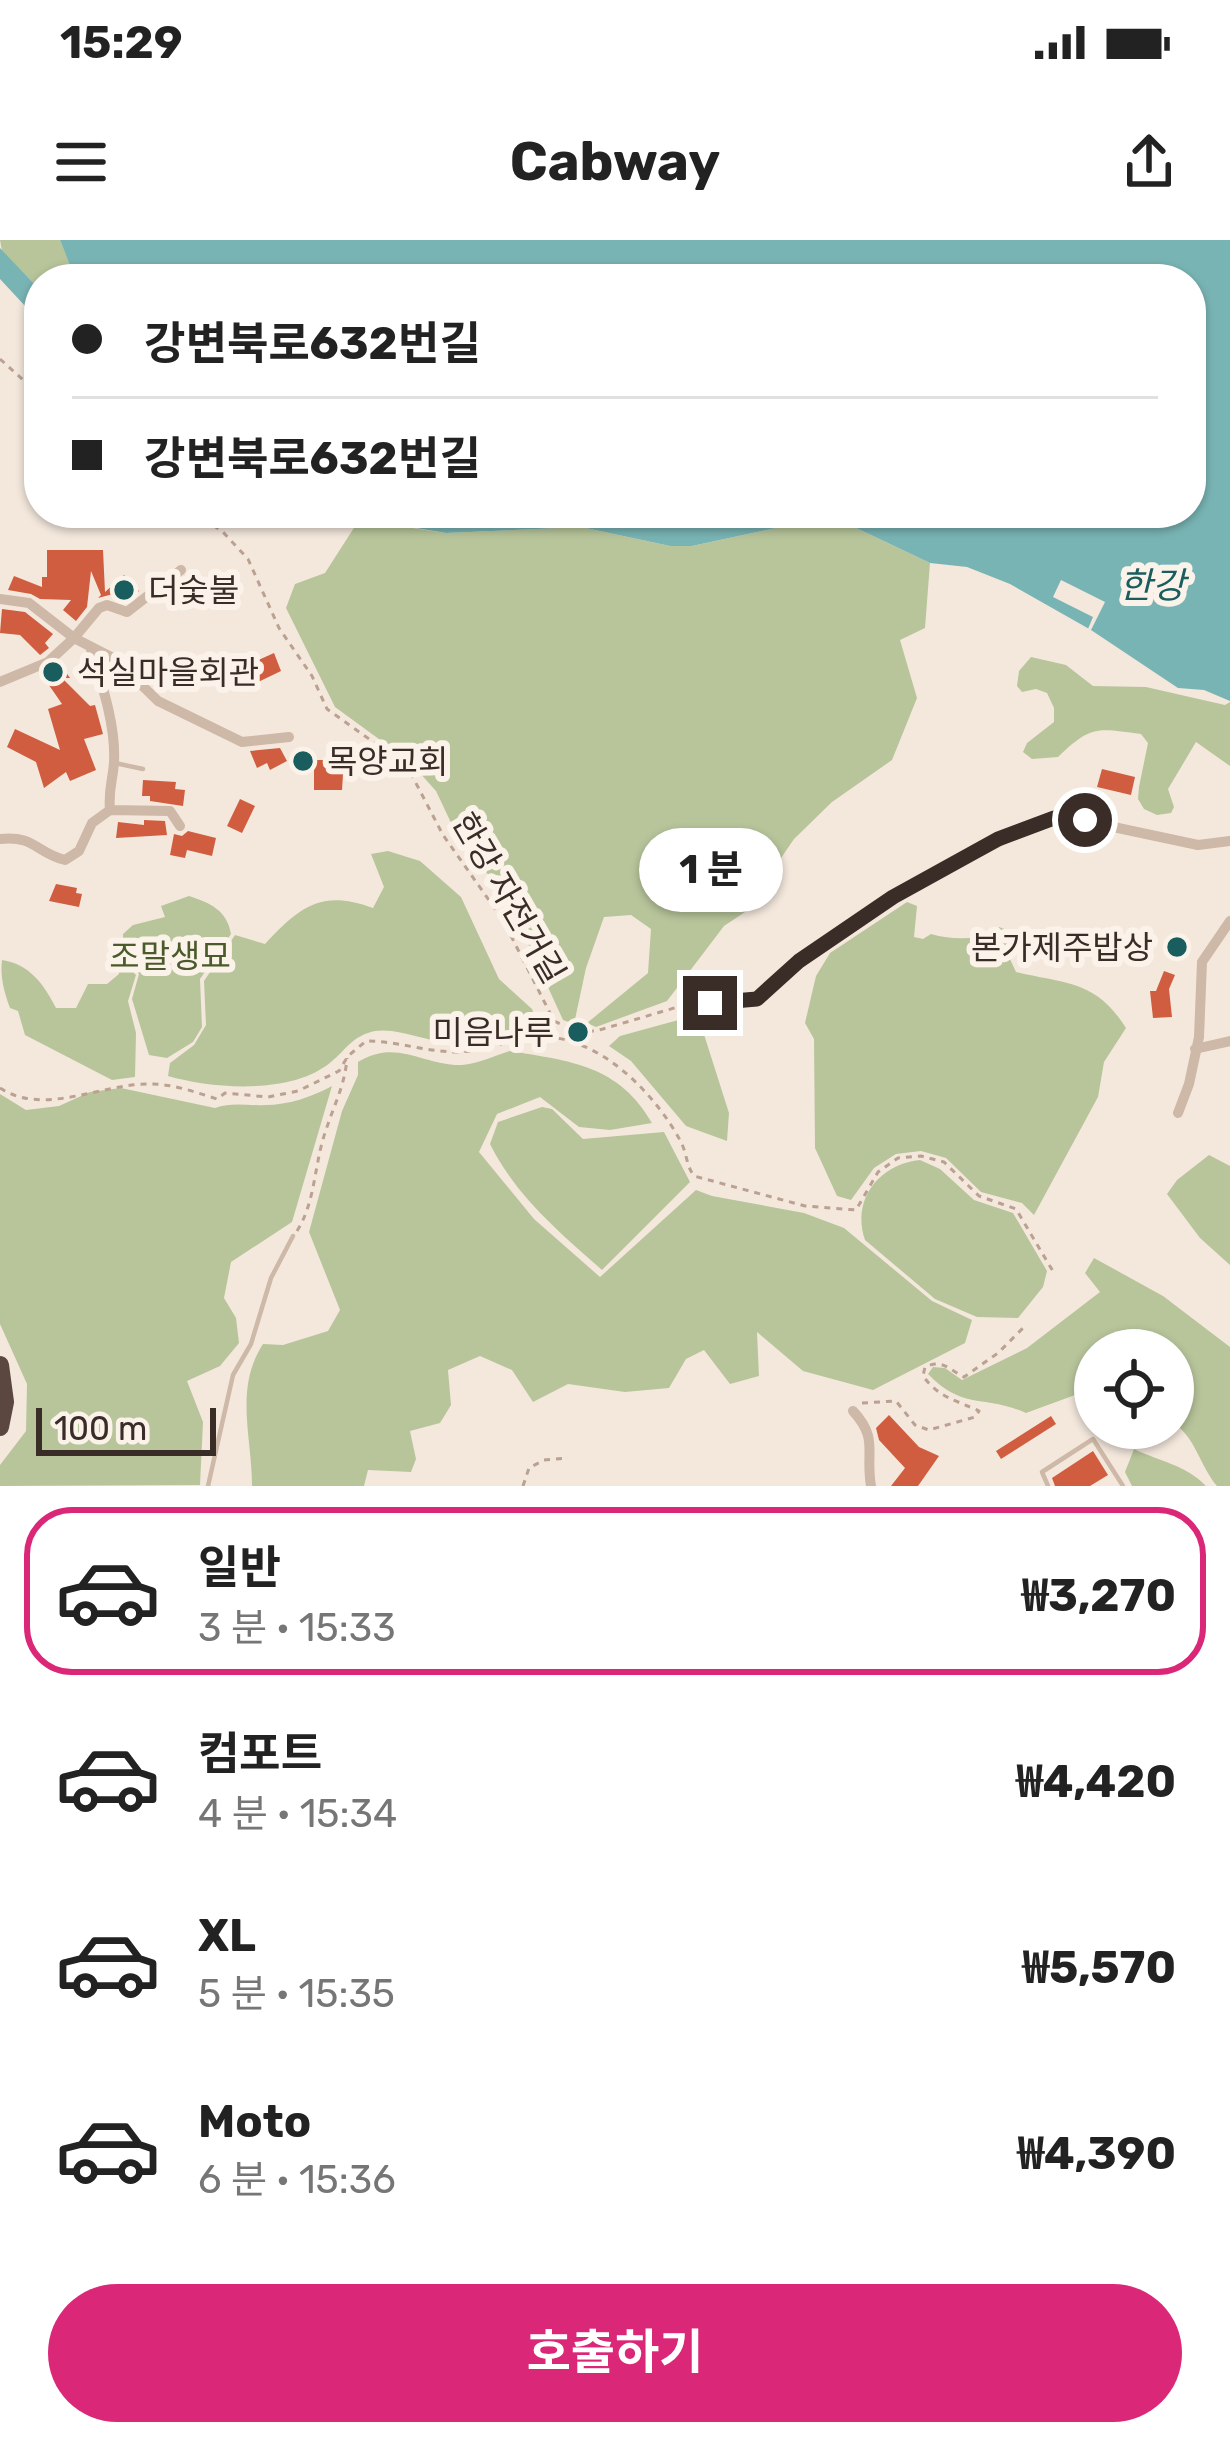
<!DOCTYPE html>
<html lang="ko">
<head>
<meta charset="utf-8">
<style>
  body { margin:0; font-family:Rubik,"Noto Sans KR",sans-serif; background:#f6f6f6; color:#222; height:100vh; display:flex; flex-direction:column; font-size:45px; white-space:nowrap }
  * { box-sizing:border-box; margin:0 }
  p { font-size:39px; color:#767676 }
  .icon { flex:none; width:66px; height:66px; fill:none; stroke:currentColor; stroke-width:2; stroke-linecap:round; stroke-linejoin:round }
  .map { position:relative; height:1246px; overflow:hidden }
  .drawer { display:flex; flex-direction:column; background:#fff; flex:1 }
  .drawer>* { flex:none }
  .top-card { position:absolute; left:24px; top:24px; width:1182px; height:264px; border-radius:48px; box-shadow:0 3px 9px #0004; display:grid; align-content:center; height:264px; padding:0 48px; background:#fff }
  .controls { position:absolute; left:1074px; top:1089px; display:grid; gap:24px }
  .controls a { display:grid; place-items:center; width:120px; height:120px; border-radius:50%; background:#fff; box-shadow:0 3px 9px #0004; font-size:60px }
  .scale { position:absolute; left:36px; bottom:30px; width:180px; box-sizing:border-box; padding-left:12px; border:6px solid #3a2d28; border-top:0; font-size:33px; line-height:42px; white-space:nowrap; color:#3a2d28; -webkit-text-stroke:9px #fbf3ea; paint-order:stroke }
  .end { position:absolute; width:54px; height:54px; margin:-27px; border:15px solid #3a2d28; background:#fff; box-shadow:0 0 0 6px #fff }
  .from { border-radius:50% }
  .bubble { position:absolute; height:84px; border-radius:42px; background:#fff; box-shadow:0 3px 9px #0004; font-size:39px; font-weight:700; line-height:84px; text-align:center }
  .top-card b { display:flex; align-items:center; gap:42px; height:114px; font-size:45px }
  .top-card b+b { border-top:3px solid #e0e0e0 }
  .top-card i { width:30px; height:30px; background:#222 }
  ul { padding:21px 0 0; list-style:none }
  li { display:flex; align-items:center; gap:36px; height:168px; margin:0 24px 18px; padding:0 24px; border:6px solid transparent; border-radius:48px }
  li div { flex:1 }
  li b { display:block; font-size:45px }
  li em { font-style:normal; font-weight:700 }
  li.selected { border-color:#db2777 }
  li>.icon { width:108px; height:108px; stroke-width:1.5 }
  .button { display:flex; gap:24px; margin-top:auto; padding:24px 48px }
  .button a { flex:1; height:138px; border-radius:72px; background:#db2777; color:#fff; font-size:48px; font-weight:700; line-height:138px; text-align:center }
  .status { display:flex; justify-content:space-between; align-items:center; height:84px; padding:0 60px; background:#fff; direction:ltr }
  .status svg { height:33px; fill:currentColor }
  header { display:flex; justify-content:space-between; align-items:center; height:156px; padding:0 48px; background:#fff; font-size:54px; font-weight:700 }
  .map>svg:first-child { display:block }
  .green { fill:#b8c59b }
  .water { fill:#79b4b4 }
  .pier { fill:#f4e8dd }
  .building { fill:#d05d3f }
  .lines { fill:none; stroke-linecap:round; stroke-linejoin:round }
  .path { stroke:#baa191; stroke-width:3; stroke-dasharray:6 6; stroke-linecap:butt }
  .lane { stroke:#ceb8a7; stroke-width:4.5 }
  .street { stroke:#ceb8a7; stroke-width:10 }
  .highway { stroke:#5b473f; stroke-width:18 }
  .route { stroke:#3a2d28; stroke-width:15 }
  .poi-dot { fill:#1a5d5f; stroke:#fbf3ea; stroke-width:4.5 }
  .labels { text-anchor:middle; dominant-baseline:central; stroke-width:12; stroke-linejoin:round; paint-order:stroke }
  .poi-label { font-size:33px; fill:#3a2d28; stroke:#fbf3ea; text-anchor:start }
  .street-label { font-size:33px; fill:#3a2d28; stroke:#fbf3ea }
  .park-label { font-size:33px; fill:#4a5a2a; stroke:#fbf3ea }
  .water-label { font-size:36px; font-style:italic; fill:#1a5d5f; stroke:#fbf3ea }
</style>
</head>
<body>
<div class="status"><b>15:29</b><svg viewBox="0 0 49 12"><path d="M0 12V9h3v3zM5 12V6h3v6zM10 12V3h3v9zM15 12V0h3v12zM26 1h20v11H26zM47 4h2v5h-2z"/></svg></div>
<header><svg class="icon" aria-label="menu" viewBox="0 0 24 24"><path d="M4 6h16M4 12h16M4 18h16"/></svg>Cabway<svg class="icon" aria-label="share" viewBox="0 0 24 24"><path d="M12 15V3M7 8l5-5 5 5M5 13v7h14v-7"/></svg></header>
<div class="map">
<svg width="1230" height="1246" viewBox="0 0 1230 1246">
  <rect width="100%" height="100%" fill="#f4e8dd"/>
  <path class="green" d="M0,0H60L73,32L81,39H39V49L2,11Z
    M831,276L930,323L925,388L900,400L917,458L892,520L832,562L794,599L766,640L754,666L724,686L667,761L596,787L587,783L648,733L651,689L631,675L604,677L586,728L574,784L563,780L510,664L454,589L436,551L409,521L335,467L286,368L295,344L325,333L359,280L446,293L581,287L670,306H692Z
    M1031,417L1066,425L1093,446L1146,447L1225,465L1230,462V526L1196,502L1168,549L1174,567L1171,573L1157,575L1144,569L1138,559L1139,547L1148,503L1141,494C1097,488 1091,485 1058,517L1032,519L1023,512L1027,503L1054,482V468L1047,453L1036,449L1022,452L1017,446L1019,431Z
    M388,611L420,621L461,657L499,739L532,769L542,795C530,795 517,794 504,795C492,797 480,803 468,804C439,807 401,787 375,791C352,796 347,809 331,822C292,855 213,849 168,836L170,823L194,805L206,785L204,741L235,695L265,704C300,666 322,649 373,668L384,647L371,614Z
    M189,656C210,663 227,670 231,694L200,739L202,787L193,802L167,818L149,815L132,759L139,734L123,709V694L133,685L165,677L161,666Z
    M907,662L917,666L914,697L923,699L931,694C953,701 974,697 997,697L999,687L1012,692L1009,717L1016,732C1066,744 1096,740 1126,788L1104,822L1098,857L1034,975L1022,963L981,952L946,918L921,911L896,914L874,928L851,960L837,956L815,908L814,799L805,783L816,736L830,713Z
    M117,715L136,735L128,761L136,793L135,837L112,840L25,795L18,771L10,768C4,752 0,737 2,720C29,724 44,744 56,768H76L88,744H107L119,734Z
    M693,776L701,785L729,873L727,901L686,886L631,821L609,806L620,796Z
    M510,811C570,821 619,825 652,883L610,890L579,887L540,857L497,874L479,912L534,979L600,1037L696,950L712,956L804,973L844,988L932,1061L972,1080L965,1103L873,1150L803,1131L757,1092L759,1136L730,1144L704,1110L686,1119L669,1148L625,1152L568,1144L533,1162L512,1130L480,1116L448,1130L451,1165L440,1183L410,1191L416,1219L411,1232L368,1230L364,1246H252C252,1196 234,1149 263,1104L283,1105L328,1091L340,1070L309,992L342,871L358,835V822C397,798 423,826 462,825C477,824 496,815 510,811Z
    M332,846L292,982L231,1022L224,1058L236,1078L239,1103L220,1126L187,1141L203,1182L200,1245L0,1246V1225L26,1191L27,1144L0,1084V854L26,870L59,866L90,852L121,848L215,868C232,862 247,866 265,865C288,865 312,857 332,846Z
    M542,867L552,869L583,899L664,892L690,942L602,1030C559,992 516,956 490,904L498,882Z
    M1209,915L1230,926V1025L1200,998L1167,954L1177,940Z
    M920,920L940,929L974,960L1013,973L1047,1031L1043,1047L1018,1078L977,1077L935,1059L865,1000C851,960 879,924 920,920Z
    M1094,1018L1163,1056L1230,1107V1246H1217C1200,1226 1195,1196 1173,1183V1110H1095V1154L1075,1155L1026,1173C983,1154 964,1171 928,1134L933,1127L945,1128L962,1140L1027,1108L1100,1052L1085,1033Z
    M1134,1209C1159,1221 1186,1225 1206,1246H1132L1125,1232Z"/>
  <path class="water" d="M60,0H1230V461L1204,450L1178,448L1091,390L1010,344L967,327L930,323L831,276L692,306H670L581,287L446,293L327,273H1191V39H81L73,33Z
    M0,8L39,49V81L0,39Z"/>
  <path class="pier" d="M1061,340L1105,362L1091,390L1088,389L1093,377L1053,357Z"/>
  <path class="building" d="M47,310H103L105,352L124,335L139,351L125,361L117,353L98,358L101,355L91,331L87,367L76,381L63,370L71,360L40,359L31,354L8,350L14,336L42,347V337H47Z
    M2,369L25,372L53,394L45,403L49,408L40,415L20,395L0,393Z
    M274,413L281,431L250,446L241,428Z
    M60,424L70,438H62L90,466L95,465L103,494L84,499L96,530L70,541L66,532L44,548L36,522L7,507L15,489L60,510L48,469L62,464L42,435Z
    M280,508L287,521L270,530L267,523L257,528L250,511Z
    M324,517L344,518L342,550H314V520H324Z
    M1102,529L1135,537L1131,555L1097,547Z
    M143,540L176,542L175,549L185,550L183,566L150,561V556H142Z
    M240,559L255,566L242,593L227,586Z
    M144,580L165,581L167,595L116,598L118,582L144,585Z
    M188,591L216,598L212,616L187,610L185,618L170,615L174,594L182,596Z
    M56,644L77,648L76,653L82,654L79,667L49,661Z
    M1164,731L1175,735L1169,749L1172,777L1153,778L1150,751H1156Z
    M889,1175L919,1207L939,1216L918,1246H891L905,1228L879,1200L876,1188Z
    M1051,1176L1056,1184L1001,1219L996,1211Z
    M1093,1211L1108,1235L1090,1246H1055L1052,1238Z"/>
  <g class="lines">
    <path class="path" d="M0,119L39,154
      M193,273L222,291L248,319L279,388L312,436L327,469L407,526L443,595L503,680L554,781L578,792L596,791L681,766L701,764
      M0,848C44,877 102,843 151,844C173,844 195,852 217,859L225,853L268,857L298,851L339,831L348,816L366,801C397,801 426,812 457,812C488,811 518,795 548,797C604,801 656,855 681,902C687,914 686,925 694,936L805,966L856,970L878,932L898,918L921,916L944,922L979,956L1016,969L1054,1033
      M297,991C316,961 314,923 326,890C334,865 345,845 347,818
      M862,1163L896,1161L915,1185L929,1190L975,1177L979,1171C956,1160 939,1158 923,1136L925,1127C943,1119 948,1129 964,1137L998,1113L1026,1085
      M523,1246L529,1228L544,1220L568,1218"/>
    <path class="lane" d="M115,523L143,529
      M208,1246L233,1135L251,1104L271,1038L293,996
      M1048,1246L1042,1232L1093,1199L1123,1246"/>
    <path class="street" d="M0,359L29,363L74,398L99,368L107,365L127,372L181,330
      M0,442L48,422L74,398L115,419L158,461L242,502L289,497
      M110,570L170,571L180,586
      M0,599C35,595 36,613 65,620L79,611L92,583L110,570C108,549 113,540 114,522C116,484 101,442 90,406
      M710,763H741L757,759L798,721L893,657L1033,584L1071,578L1198,605L1230,601
      M1195,809L1230,801
      M1178,873L1189,844L1199,797L1202,722L1230,681
      M853,1171C879,1199 865,1212 871,1246"/>
    <path class="highway" d="M0,1125L5,1162L0,1187"/>
  </g>
  <g class="lines">
    <path class="route" d="M710,763L757,759L799,721L893,657L998,599L1054,578L1085,580"/>
  </g>
  <g class="poi-dot">
    <circle cx="124" cy="350" r="12"/>
    <circle cx="53" cy="432" r="12"/>
    <circle cx="303" cy="521" r="12"/>
    <circle cx="1177" cy="707" r="12"/>
    <circle cx="578" cy="792" r="12"/>
  </g>
  <g class="labels">
    <g class="poi-label">
      <text x="148" y="350">더숯불</text>
      <text x="77" y="432">석실마을회관</text>
      <text x="327" y="521">목양교회</text>
      <text x="1153" y="707" text-anchor="end">본가제주밥상</text>
      <text x="554" y="792" text-anchor="end">미음나루</text>
    </g>
    <g class="street-label">
      <text transform="translate(509 658) rotate(60)">한강 자전거길</text>
    </g>
    <g class="park-label">
      <text x="170" y="716">조말생묘</text>
    </g>
    <g class="water-label">
      <text x="1152" y="345">한강</text>
    </g>
  </g>
</svg>
<div class="controls">
<a><svg class="icon" aria-label="locate" viewBox="0 0 24 24"><circle cx="12" cy="12" r="6"/><path d="M12 2v4M12 18v4M2 12h4M18 12h4"/></svg></a>
</div>
<div class="scale">100 m</div>
<i class="end from" style="left:1085px;top:580px"></i>
<i class="end" style="left:710px;top:763px"></i>
<div class="bubble" style="left:639px;top:588px;width:144px">1 분</div>
<div class="top-card">
<b><i class="from"></i>강변북로632번길</b>
<b><i></i>강변북로632번길</b>
</div>
</div>
<section class="drawer">
<ul>
<li class="selected"><svg class="icon" aria-label="car" viewBox="0 0 24 24"><path d="M5 17H2v-5l4-1 3-4h7l3 4 3 1v5h-3M9 17h6M6 11h13"/><circle cx="7" cy="17" r="2"/><circle cx="17" cy="17" r="2"/></svg><div><b>일반</b><p>3 분 · 15:33</p></div><em>₩3,270</em></li>
<li><svg class="icon" aria-label="car" viewBox="0 0 24 24"><path d="M5 17H2v-5l4-1 3-4h7l3 4 3 1v5h-3M9 17h6M6 11h13"/><circle cx="7" cy="17" r="2"/><circle cx="17" cy="17" r="2"/></svg><div><b>컴포트</b><p>4 분 · 15:34</p></div><em>₩4,420</em></li>
<li><svg class="icon" aria-label="car" viewBox="0 0 24 24"><path d="M5 17H2v-5l4-1 3-4h7l3 4 3 1v5h-3M9 17h6M6 11h13"/><circle cx="7" cy="17" r="2"/><circle cx="17" cy="17" r="2"/></svg><div><b>XL</b><p>5 분 · 15:35</p></div><em>₩5,570</em></li>
<li><svg class="icon" aria-label="car" viewBox="0 0 24 24"><path d="M5 17H2v-5l4-1 3-4h7l3 4 3 1v5h-3M9 17h6M6 11h13"/><circle cx="7" cy="17" r="2"/><circle cx="17" cy="17" r="2"/></svg><div><b>Moto</b><p>6 분 · 15:36</p></div><em>₩4,390</em></li>
</ul>
<div class="button"><a>호출하기</a></div>
</section>
</body>
</html>
